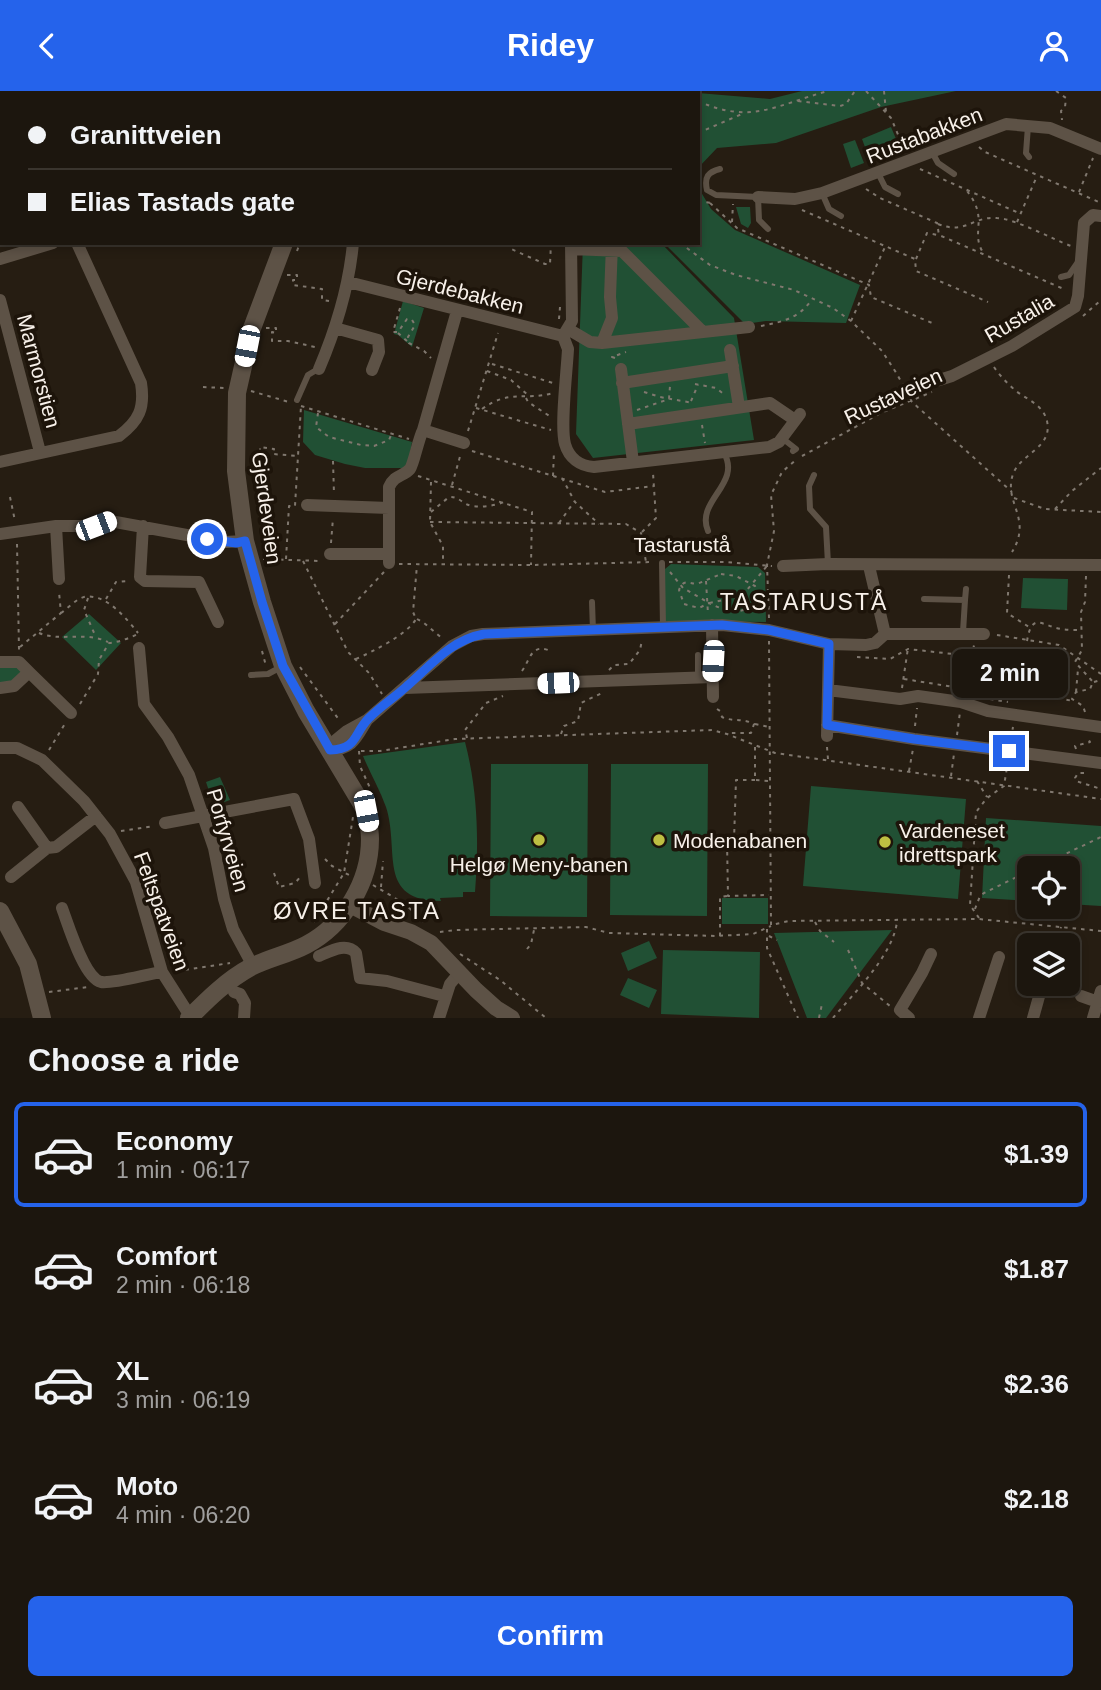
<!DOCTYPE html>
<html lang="en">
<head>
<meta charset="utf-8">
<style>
  body { margin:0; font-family:Helvetica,sans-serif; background:#251f17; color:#f1f3f6; height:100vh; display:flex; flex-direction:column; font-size:26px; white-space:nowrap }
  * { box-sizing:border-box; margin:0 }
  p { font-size:23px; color:#a09f9e }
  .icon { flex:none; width:38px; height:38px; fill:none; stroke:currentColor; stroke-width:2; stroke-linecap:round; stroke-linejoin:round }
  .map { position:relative; height:927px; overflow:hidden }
  .sheet { display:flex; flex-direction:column; background:#1c160e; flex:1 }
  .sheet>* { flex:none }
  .banner { position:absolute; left:0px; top:0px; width:700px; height:154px; box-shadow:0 4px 10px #0003,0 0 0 2px #3a352e; display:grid; align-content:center; height:154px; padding:0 28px; background:#1c160e }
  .tools { position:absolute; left:1017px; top:765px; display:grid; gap:14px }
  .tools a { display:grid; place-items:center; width:63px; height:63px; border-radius:10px; background:#1c160e; box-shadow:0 4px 10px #0003,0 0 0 2px #3a352e; font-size:35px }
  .end { position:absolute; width:32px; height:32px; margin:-16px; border:9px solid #2563eb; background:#fff; box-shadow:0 0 0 4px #fff }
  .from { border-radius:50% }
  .bubble { position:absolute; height:49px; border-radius:10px; background:#1c160e; box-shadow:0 4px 10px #0003,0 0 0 2px #3a352e; font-size:23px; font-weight:700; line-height:49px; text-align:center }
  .car { position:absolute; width:21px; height:42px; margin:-21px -10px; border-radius:9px; box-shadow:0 0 5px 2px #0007; background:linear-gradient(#fff 24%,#345 0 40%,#fff 0 76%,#345 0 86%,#fff 0) }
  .banner b { display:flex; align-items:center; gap:24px; height:66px; font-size:26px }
  .banner b+b { border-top:2px solid #3a352e }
  .banner i { width:18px; height:18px; background:#f1f3f6 }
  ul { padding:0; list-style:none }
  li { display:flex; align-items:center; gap:21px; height:105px; margin:0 14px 10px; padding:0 14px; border:4px solid transparent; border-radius:10px }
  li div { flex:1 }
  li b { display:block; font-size:26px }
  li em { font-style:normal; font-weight:700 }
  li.selected { border-color:#2563eb }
  li>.icon { width:63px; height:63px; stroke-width:1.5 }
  h2 { padding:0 28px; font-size:32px; line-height:84px }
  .primary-button { display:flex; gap:14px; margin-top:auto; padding:14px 28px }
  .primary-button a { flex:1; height:80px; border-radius:10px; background:#2563eb; color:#fff; font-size:28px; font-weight:700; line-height:80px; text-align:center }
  header { display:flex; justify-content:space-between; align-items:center; height:91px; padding:0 28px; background:#2563eb; color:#fff; font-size:32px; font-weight:700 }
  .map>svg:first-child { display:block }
  .green { fill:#215034 }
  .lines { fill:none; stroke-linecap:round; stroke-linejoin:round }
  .path { stroke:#80786f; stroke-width:2; stroke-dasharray:3.5 5; stroke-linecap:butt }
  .service { stroke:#5d5246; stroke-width:6 }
  .minor { stroke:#5d5246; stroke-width:12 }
  .tertiary { stroke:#5d5246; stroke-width:16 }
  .secondary { stroke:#5d5246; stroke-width:18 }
  .route { stroke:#2563eb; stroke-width:9 }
  .poi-dot { fill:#bebf42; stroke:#1d140a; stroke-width:2.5 }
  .labels { text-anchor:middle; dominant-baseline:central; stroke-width:7; stroke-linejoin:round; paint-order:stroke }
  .street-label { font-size:21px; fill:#f8f1ea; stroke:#1d140a }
  .poi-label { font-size:21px; fill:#f8f1ea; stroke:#1d140a; text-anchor:start }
  .neighbourhood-label { font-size:23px; letter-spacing:2px; fill:#f8f1ea; stroke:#1d140a }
  .quarter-label { font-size:24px; letter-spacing:2px; fill:#f8f1ea; stroke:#1d140a }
</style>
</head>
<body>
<header><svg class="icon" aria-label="back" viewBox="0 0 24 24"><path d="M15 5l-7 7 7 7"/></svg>Ridey<svg class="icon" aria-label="person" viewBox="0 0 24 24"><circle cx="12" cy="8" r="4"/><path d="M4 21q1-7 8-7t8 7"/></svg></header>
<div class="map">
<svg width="1101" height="927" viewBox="0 0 1101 927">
  <rect width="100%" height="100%" fill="#261d12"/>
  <path class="green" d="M527,0H679L685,2H527Z
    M802,0H956L881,16L776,52L717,57L698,77V2L770,8Z
    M891,36L899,55L869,67L862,48Z
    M855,49L864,72L851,77L843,53Z
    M698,96L711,118L735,139L860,194L846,232L766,230L745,233L664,152H698Z
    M736,116H750L751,132L748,137L741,133Z
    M583,152H661L734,227L754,349L593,367L576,343Z
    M403,210L424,217L412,256L398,244L394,243Z
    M304,319L412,351L408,374L404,377H365L345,373L315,364L303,351Z
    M671,473L758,476L765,482L766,531L665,530V478Z
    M1023,487L1068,488L1067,519L1021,517Z
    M89,523L121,552L96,579L62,546Z
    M0,574H15L21,579V584L14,592L0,594Z
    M465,651C478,701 479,750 475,801H463V806L440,807L441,810C376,810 400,759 386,716C380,699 370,682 363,665Z
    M491,673H588L587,826L490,825Z
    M611,673H708L707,825L610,824Z
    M220,686L230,709L214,715L206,691Z
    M811,695L966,708L958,808L803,795Z
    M986,727L1101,735V815L1068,813V777H1029V810L982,807Z
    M722,807H768V833H722Z
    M892,839L826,927H807L774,842Z
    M649,850L657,867L628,880L621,862Z
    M663,859L760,861L759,927L661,923Z
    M628,887L657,899L649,917L620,904Z"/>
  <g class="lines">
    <path class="path" d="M110,0V2
      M667,0L673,2
      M866,0L891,27L905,60
      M884,0L886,21
      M1056,0L1066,7L1065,16L1061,20L1062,29
      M41,2V0
      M564,2L567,0
      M569,2V0
      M617,2V0
      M666,2V0
      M697,2L698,0
      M698,10C751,34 776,14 828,0
      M798,10L840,15L846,13L855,0
      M698,42L742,23
      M979,56L985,61L1101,112
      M920,78L1021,123
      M866,98L880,107L937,132L939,144L1066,199
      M967,100C990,129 969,141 984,163
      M1079,101L1093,67
      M698,110L711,112
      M710,112L737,137L869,194L871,206L932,232
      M802,119L915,168L916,180L988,211
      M732,131L733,113
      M1017,131L1037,85
      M938,133C966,144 972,125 997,127C1016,128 1052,148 1071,155
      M509,152V157L545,173H550L551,152
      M680,152L710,174L736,184L794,199L833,217L851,230L882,260L897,283L912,311L1012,401
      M297,160L300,152
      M916,168L927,142L938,144
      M287,184H297V189H293V194L322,198V209L329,210
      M400,217L393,241H398L407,228L412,229L415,234L408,246L409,252L424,260L431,267
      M1083,225L1101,209
      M559,228L560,216
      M851,230L885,156
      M761,235C782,231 800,227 812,208
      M266,237H276V242L272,241V250H288L315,256
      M398,242L407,250
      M615,267L612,266L626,261
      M492,273L553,292
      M994,276C1000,285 1008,293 1016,300C1028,309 1043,314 1047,330C1053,357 1021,362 1013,383C1003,412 1033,427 1012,461
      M487,280L511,289L529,305
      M695,293L716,297L725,304
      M203,296L225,297
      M251,300L289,311
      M644,301L660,306L693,312
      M526,307L528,311L551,326
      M691,310L698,294
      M301,315L409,348
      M476,317L551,339
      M482,318C510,298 523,310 553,302
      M637,319L669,308L670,295
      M318,322L316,336L329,346L361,354L374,355L389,349L391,344
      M702,334L705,352
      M468,340L498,242
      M472,360L605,401L654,395
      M802,365L881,322L932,301
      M250,368H260V356L274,358L273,363L298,365
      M333,370L334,403
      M418,385L532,421L531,474
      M553,385L554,360
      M562,387L575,411L599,433
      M431,391L430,431L443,455V472
      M452,394L461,362
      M10,406L15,430
      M1014,407L1045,418L1101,421
      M1055,418L1072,400L1101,377
      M431,421L449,406C458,406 459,409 466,413C476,418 494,415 504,411
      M430,431L626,433L641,442L646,471
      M559,432L574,411
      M642,441L656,427L653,382
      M331,452L333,427
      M17,453L19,559
      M263,468L320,470
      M286,468L289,415H295L301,315
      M303,470L348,561L369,582L382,603
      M669,471H727L772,475
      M399,473L531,474L653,471
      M670,481L683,497L709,512L742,505L767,475
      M721,483L736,485L755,495L758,506C751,527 724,520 709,512L699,517L684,513L679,499C683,488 688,492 697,493Z
      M1009,484L1007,522L1029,536
      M706,490L708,523
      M88,507L84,519L95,544
      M106,508L116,491L129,490
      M61,522C68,517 76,508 84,506C106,502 126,527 138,542
      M769,527L767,474L774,440L771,404L782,381L797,368
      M417,528L424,532L443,548
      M335,533L384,481
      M39,542C61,551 85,540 108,551
      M997,544L1059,554L1101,583
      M769,550L771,834L789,830L979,828L1101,840
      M1027,550C1032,520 1042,535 1061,538C1067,539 1074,539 1080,539
      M20,556L61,522L59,501
      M262,560L266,575
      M857,566L890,568L908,558L971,565
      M356,568C372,561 408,543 416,528L413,521L417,474
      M300,576L340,630
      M609,579L614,574L629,573L640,559L642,549
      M522,580C530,569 531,553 548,559
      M904,588L979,600
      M1094,591L1101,589
      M902,597L908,557
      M967,600L974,554
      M1076,601L1078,578
      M1060,604L1063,608L1073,610
      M979,605L981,593
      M990,608L1008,611
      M80,613L98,583L99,569L109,552C120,551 129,547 138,543
      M717,618L720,620L722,626C733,631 743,627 754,633L751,642H728
      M1085,621L1083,615L1072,608L1076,601L1090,598L1093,591L1075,571L1082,559L1081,521L1085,511L1086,485
      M755,633L769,636
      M915,635L917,617
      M561,643L564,635L578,630L581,612L604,601
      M957,644L960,621
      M467,647L465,639L486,612L503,605
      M1011,647L1013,636
      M755,656V689L769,690
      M827,656L828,668
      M1076,658L1075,655L1090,651L1087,646
      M49,659L66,631
      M359,660L360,675L370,697
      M361,660H380L455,648L712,639L727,643L775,662L1101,708
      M909,680L913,658
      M1084,682H1078L1075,687L1076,690L1101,698
      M951,685L954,663
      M755,689H736L734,749L769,750
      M977,690L987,706
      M121,740L154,735
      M733,749L727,750L728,805L769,804
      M325,768L332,775L349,784
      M1036,777L1101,746
      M274,782L279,796L295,792L302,784
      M373,794L405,813L427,834
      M381,796L383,770
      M975,818L980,805L984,802L1029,780
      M979,827L970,814L976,721L987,707L1004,695L1008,670
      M314,831L344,782L353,726
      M815,831L820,840L834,851
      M767,838V857L798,927
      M440,841L455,839L586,836L609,842L716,845L753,843L771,835
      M720,845V806L727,805
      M769,845L777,849
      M1057,854L1061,836
      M527,858L531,853L534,839
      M848,859L862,892L890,915
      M460,863L500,889L546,927
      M177,880L230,872
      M49,901L88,896
      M819,927L822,913
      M833,927C854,902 894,863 897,830"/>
    <path class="service" d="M1028,35L1026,62L1029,66
      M932,61L938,72L954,83
      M720,78C708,81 704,86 707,99L716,104L758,106L759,129L768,138
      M878,82L885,96L898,103
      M822,102L829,118L841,125
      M1061,186L1069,184L1078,171
      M297,309L308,284L318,278
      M782,347L796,358L793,360
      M814,384L809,395L810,418L826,436L828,473
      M708,440C695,410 742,393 724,362
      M662,472L663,536
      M924,508L965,509L963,541
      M965,509L966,498
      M592,511L593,540
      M698,564V586
      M251,584L268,583L281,576"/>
    <path class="minor" d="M158,0V2
      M302,0V2
      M197,2L202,0
      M758,106L795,108L822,102L1006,33L1050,37L1101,58
      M0,131L2,132
      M571,152L572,230L563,245L568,258C567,280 560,335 565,353C569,367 580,375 594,376L769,356L779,351L800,323
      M571,158L622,160L703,241
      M0,168L53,152
      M348,191L563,245
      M0,209L40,361
      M335,237L378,249L379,261L372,279
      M568,238L590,251L602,252L749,236
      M602,252L612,227L610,206L612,153
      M730,259L739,316
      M319,278C336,238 349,196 353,152
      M621,278L633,371
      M936,290L952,285L1012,255L1075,216L1078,205L1084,132L1093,124L1101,125
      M622,292L733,275
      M628,333L770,312L795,329
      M423,339L464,352
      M0,371L119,345C139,330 145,317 141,292L77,152
      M307,414L389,417
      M56,435L59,488
      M143,435L140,486L145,490L199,491L218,531
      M0,443L56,435H96L110,430L225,451L245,450
      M330,463H389
      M389,472V396C395,383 403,386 410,378C414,372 418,349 423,339L457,220
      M783,475L828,473L1101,474
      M712,534L713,606
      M885,543H984
      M139,557L144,613L168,646L189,684L214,757L224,808L233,838L253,875
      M0,571H19L29,581L14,595L0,597
      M29,581L71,622
      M405,597L713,586
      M828,599L900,608L918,605L961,611L988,620L1101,636
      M827,634L914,648L1101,672
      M827,645L829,553
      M0,657H17L42,669L84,710L110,743L136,791L162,881L190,925
      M330,659L336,649L347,640L367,629L452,555L471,545L483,543L722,534L769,539L829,553L866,554L875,552L885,543L869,475
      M330,659C353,658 356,647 367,629
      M18,716L47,757
      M165,732L294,708L309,748L315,792
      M11,786L47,757L56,756L96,725
      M62,817C68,833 84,887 101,891C113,893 147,883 162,881
      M319,865C331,860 346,851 356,862L360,887L387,890L444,905
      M234,901L240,903L245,912L244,927
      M1081,905L1098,911
      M439,927L450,893L460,881
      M909,927L900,919L922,882L931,863
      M979,927L999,866
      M1033,927L1040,902
      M1093,927L1101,900"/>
    <path class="tertiary" d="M350,814L384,832L411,841L431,852L476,899L496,917L512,927"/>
    <path class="secondary" d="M359,2L361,0
      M284,152L251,240L237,302L236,380L245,450L262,511L283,575L306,620L366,720
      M0,820L28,873L42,927
      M189,927C208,908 227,889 251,876C269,867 289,863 306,854C344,834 370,791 370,748C370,735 366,723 365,711"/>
  </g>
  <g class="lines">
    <path class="route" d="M207,448L236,452L245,450L262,511L283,575L330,659C358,658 353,643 369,627C381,615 395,606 407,595C431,574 451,549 484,543L722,534L769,539L829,553L827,634L914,648L1009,660"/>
  </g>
  <g class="poi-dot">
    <circle cx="539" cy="749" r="7"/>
    <circle cx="659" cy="749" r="7"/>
    <circle cx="885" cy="751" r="7"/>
  </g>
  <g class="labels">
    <g class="street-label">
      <text transform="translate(924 44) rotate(-21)">Rustabakken</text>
      <text transform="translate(460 200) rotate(14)">Gjerdebakken</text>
      <text transform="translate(1019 227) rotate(-30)">Rustalia</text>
      <text transform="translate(39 280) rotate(75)">Marmorstien</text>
      <text transform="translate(893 305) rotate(-25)">Rustaveien</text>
      <text transform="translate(267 417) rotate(82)">Gjerdeveien</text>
      <text x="682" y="453">Tastarustå</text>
      <text transform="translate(228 749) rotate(74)">Porfyrveien</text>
      <text transform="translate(162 820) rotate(70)">Feltspatveien</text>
    </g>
    <g class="poi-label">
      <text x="899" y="739">Vardeneset<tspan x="899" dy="24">idrettspark</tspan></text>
      <text x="673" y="749">Modenabanen</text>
      <text x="539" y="773" text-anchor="middle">Helgø Meny-banen</text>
    </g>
    <g class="neighbourhood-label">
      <text x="804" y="511">TASTARUSTÅ</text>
    </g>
    <g class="quarter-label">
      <text x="357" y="819">ØVRE TASTA</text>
    </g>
  </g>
</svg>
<div class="tools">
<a><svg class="icon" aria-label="locate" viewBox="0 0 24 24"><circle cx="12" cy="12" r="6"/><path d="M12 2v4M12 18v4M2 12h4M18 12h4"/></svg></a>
<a><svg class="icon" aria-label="layers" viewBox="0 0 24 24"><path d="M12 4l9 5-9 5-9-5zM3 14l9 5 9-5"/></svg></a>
</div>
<i class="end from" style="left:207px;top:448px"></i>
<i class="end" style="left:1009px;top:660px"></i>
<div class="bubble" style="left:952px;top:558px;width:116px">2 min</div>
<i class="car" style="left:247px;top:255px;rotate:191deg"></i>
<i class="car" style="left:96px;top:435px;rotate:69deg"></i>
<i class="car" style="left:713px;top:570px;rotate:183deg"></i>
<i class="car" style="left:558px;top:592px;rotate:268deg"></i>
<i class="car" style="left:366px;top:720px;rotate:169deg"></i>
<div class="banner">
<b><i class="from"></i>Granittveien</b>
<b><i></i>Elias Tastads gate</b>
</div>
</div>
<section class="sheet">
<h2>Choose a ride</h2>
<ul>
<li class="selected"><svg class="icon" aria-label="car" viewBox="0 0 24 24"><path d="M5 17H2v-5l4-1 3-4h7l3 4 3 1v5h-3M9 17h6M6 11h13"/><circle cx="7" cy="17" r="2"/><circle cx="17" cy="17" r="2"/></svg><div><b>Economy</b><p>1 min · 06:17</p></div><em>$1.39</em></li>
<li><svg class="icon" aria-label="car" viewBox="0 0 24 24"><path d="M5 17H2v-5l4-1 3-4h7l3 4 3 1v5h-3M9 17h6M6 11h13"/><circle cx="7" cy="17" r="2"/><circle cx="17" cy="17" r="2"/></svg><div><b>Comfort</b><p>2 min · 06:18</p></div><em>$1.87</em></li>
<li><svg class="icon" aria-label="car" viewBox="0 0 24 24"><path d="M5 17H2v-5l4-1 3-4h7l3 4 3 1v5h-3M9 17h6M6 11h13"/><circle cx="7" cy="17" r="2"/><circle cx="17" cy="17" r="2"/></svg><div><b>XL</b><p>3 min · 06:19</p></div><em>$2.36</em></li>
<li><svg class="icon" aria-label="car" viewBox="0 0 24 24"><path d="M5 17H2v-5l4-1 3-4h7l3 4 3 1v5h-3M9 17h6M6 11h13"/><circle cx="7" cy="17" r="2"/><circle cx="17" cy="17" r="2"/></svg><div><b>Moto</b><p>4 min · 06:20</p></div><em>$2.18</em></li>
</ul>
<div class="primary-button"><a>Confirm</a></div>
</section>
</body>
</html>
